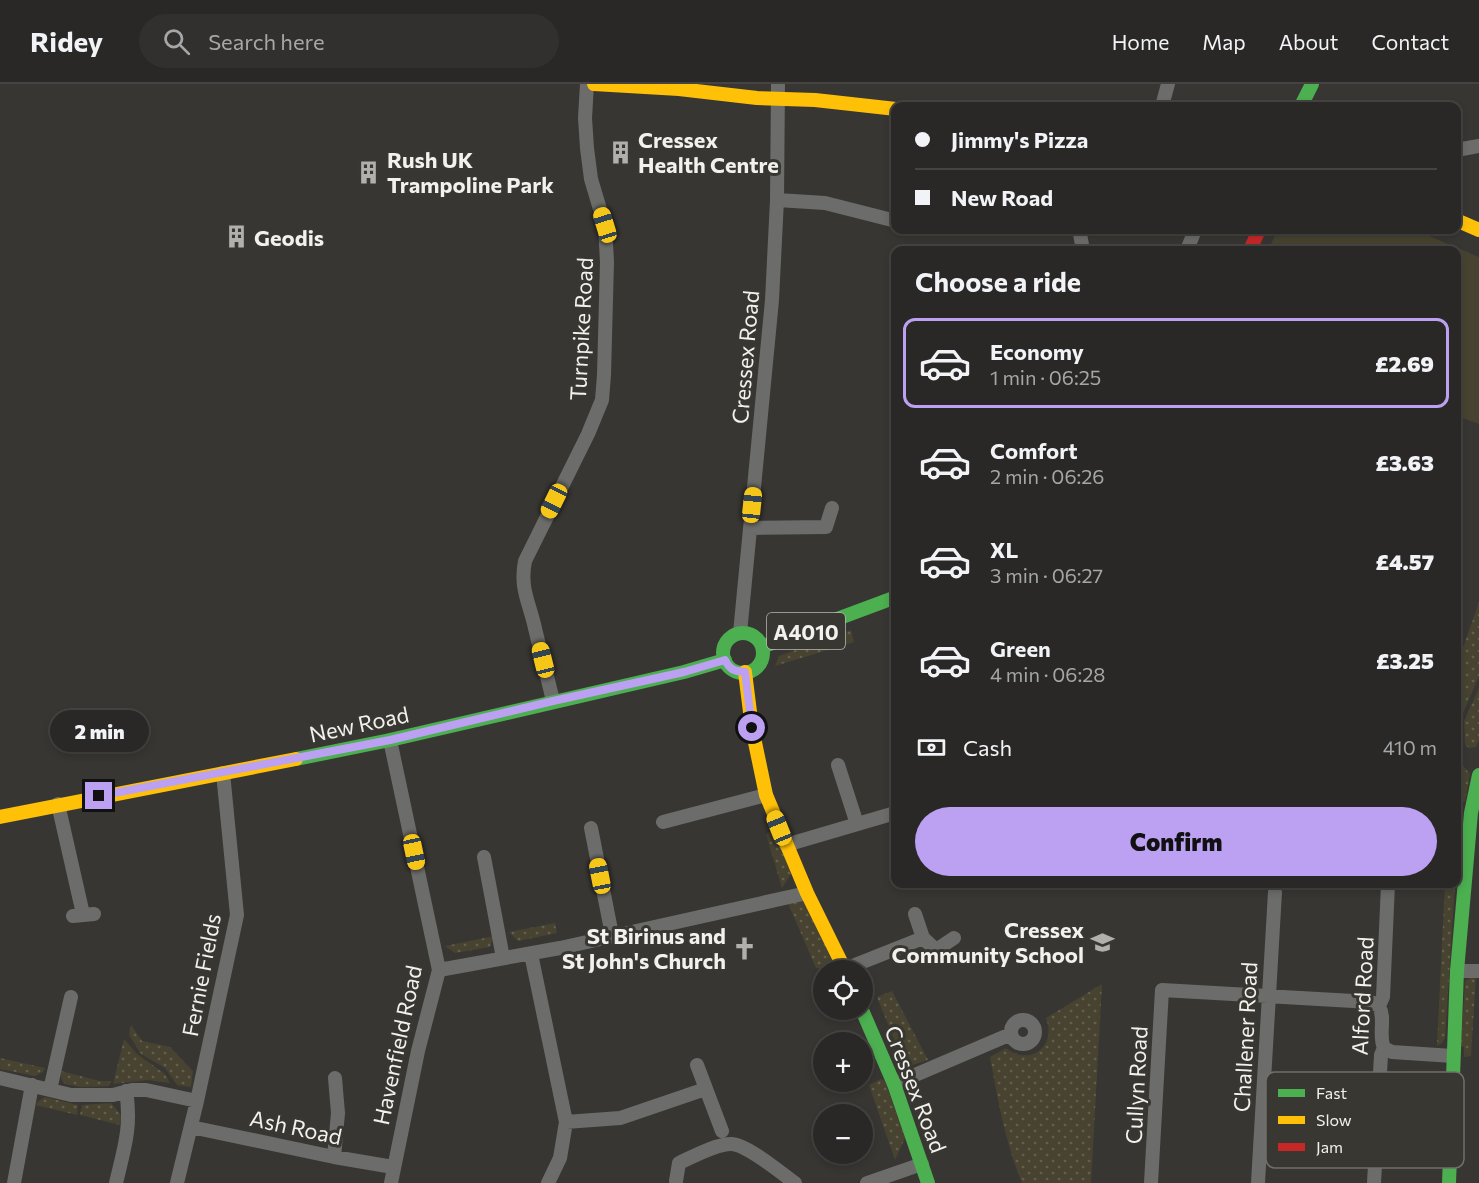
<!DOCTYPE html>
<html lang="en">
<head>
<meta charset="utf-8">
<style>
  body { margin:0; font-family:Commissioner,sans-serif; background:#31302e; color:#f1f3f6; height:100vh; display:flex; flex-direction:column; font-size:22px; white-space:nowrap }
  * { box-sizing:border-box; margin:0 }
  p { font-size:20px; color:#a5a6a7 }
  .icon { flex:none; width:33px; height:33px; fill:none; stroke:currentColor; stroke-width:2; stroke-linecap:round; stroke-linejoin:round }
  .map { position:relative; flex:1; overflow:hidden }
  .panel { position:absolute; left:891px; top:162px; width:570px; height:642px; display:flex; flex-direction:column; background:#292826; border-radius:12px; box-shadow:0 3px 9px #0003,0 0 0 2px #454443 }
  .panel>* { flex:none }
  .top-card { position:absolute; left:891px; top:18px; width:570px; height:132px; border-radius:12px; box-shadow:0 3px 9px #0003,0 0 0 2px #454443; display:grid; align-content:center; height:132px; padding:0 24px; background:#292826 }
  .fabs { position:absolute; left:813px; top:876px; display:grid; gap:12px }
  .fabs a { display:grid; place-items:center; width:60px; height:60px; border-radius:50%; background:#292826; box-shadow:0 3px 9px #0003,0 0 0 2px #454443; font-size:30px }
  .end { position:absolute; width:27px; height:27px; margin:-14px; border:8px solid #bca0f2; background:#111; box-shadow:0 0 0 3px #111 }
  .from { border-radius:50% }
  .bubble { position:absolute; height:42px; border-radius:21px; background:#292826; box-shadow:0 3px 9px #0003,0 0 0 2px #454443; font-size:20px; font-weight:800; line-height:42px; text-align:center }
  .car { position:absolute; width:18px; height:36px; margin:-18px -9px; border-radius:8px; box-shadow:0 0 4px 2px #0007; background:linear-gradient(#f5c518 24%,#345 0 40%,#f5c518 0 76%,#345 0 86%,#f5c518 0) }
  .top-card b { display:flex; align-items:center; gap:21px; height:57px; font-size:22px }
  .top-card b+b { border-top:2px solid #454443 }
  .top-card i { width:15px; height:15px; background:#f1f3f6 }
  ul { padding:0; list-style:none }
  li { display:flex; align-items:center; gap:18px; height:90px; margin:0 12px 9px; padding:0 12px; border:3px solid transparent; border-radius:12px }
  li div { flex:1 }
  li b { display:block; font-size:22px }
  li em { font-style:normal; font-weight:800 }
  li.current { border-color:#bca0f2 }
  li>.icon { width:54px; height:54px; stroke-width:1.5 }
  h2 { padding:0 24px; font-size:27px; line-height:72px }
  .pay { display:flex; align-items:center; gap:15px; height:66px; padding:0 24px; font-size:22px }
  .pay p { margin-inline-start:auto }
  .cta { display:flex; gap:12px; margin-top:auto; padding:12px 24px }
  .cta a { flex:1; height:69px; border-radius:36px; background:#bca0f2; color:#111; font-size:24px; font-weight:800; line-height:69px; text-align:center }
  header { display:flex; align-items:center; gap:36px; box-sizing:border-box; height:84px; padding:0 30px; background:#292826; border-bottom:2px solid #454443 }
  header strong { font-size:28px }
  nav { display:flex; gap:33px; margin-inline-start:auto; font-size:21px }
  .search { width:420px; height:54px; background:#31302e; display:flex; align-items:center; gap:15px; box-sizing:border-box; padding:0 21px; border-radius:33px; color:#a5a6a7; font-size:22px }
  .map>svg:first-child { display:block }
  .grass { fill:url(#grass-dots) }
  .garden { fill:#474330 }
  .lines { fill:none; stroke-linecap:round; stroke-linejoin:round }
  .street { stroke:#6c6c6a; stroke-width:14 }
  .fast { stroke:#4caf50; stroke-width:14 }
  .slow { stroke:#ffc107; stroke-width:14 }
  .jam { stroke:#c62828; stroke-width:14 }
  .route { stroke:#bca0f2; stroke-width:8 }
  .labels { text-anchor:middle; dominant-baseline:central; stroke-width:6; stroke-linejoin:round; paint-order:stroke }
  .shield { fill:#393731; stroke:#bab9b5; stroke-width:1.5 }
  .shield-label { font-size:21px; font-weight:bold; fill:#f2f1ed }
  .poi-label { font-size:22px; font-weight:bold; fill:#f2f1ed; stroke:#393731; text-anchor:start }
  .street-label { font-size:22px; fill:#f2f1ed; stroke:#393731 }
  .key { fill:#393731; stroke:#706f69; stroke-width:1.5 }
  .key-label { font-size:16px; fill:#f2f1ed }
</style>
</head>
<body>
<header>
<strong>Ridey</strong>
<div class="search"><svg class="icon" aria-label="search" viewBox="0 0 24 24"><circle cx="10" cy="10" r="6"/><path d="M15 15l6 6"/></svg>Search here</div>
<nav><a>Home</a><a>Map</a><a>About</a><a>Contact</a></nav>
</header>
<div class="map">
<svg width="1479" height="1099" viewBox="0 0 1479 1099">
  <defs>
    <pattern id="grass-dots" width="8" height="8" patternUnits="userSpaceOnUse" patternTransform="scale(1.5)"><rect width="8" height="8" fill="#474330"/><path d="M2 2h.1M6 6h.1" fill="none" stroke="#625f4e" stroke-width="1.8" stroke-linecap="round"/></pattern>
  </defs>
  <rect width="100%" height="100%" fill="#373633"/>
  <path class="grass" d="M1479,518V592L1460,636L1457,634V581Z
    M851,546L854,558L775,582L779,572Z
    M1479,604V656L1476,663L1469,664L1465,661L1464,637Z
    M1456,673L1470,690L1465,718L1457,716Z
    M774,746L791,790L782,804L766,750Z
    M1445,800H1455L1445,954L1442,959L1437,962Z
    M787,817H803L836,881L830,885L816,884Z
    M555,839L557,849L518,857L509,848Z
    M494,852L490,863L455,869L445,862Z
    M1476,891L1471,972L1464,973V963L1461,962L1465,897Z
    M1102,900L1091,1099H1022C1005,1058 998,1016 990,973L1006,964C1030,983 1057,962 1046,934Z
    M892,907L928,976L909,982L903,977L877,913Z
    M131,941L142,957L170,963L193,987L191,1003L177,1001L165,984L141,970L129,951Z
    M124,955L137,970L165,990L170,999L148,996L113,1000Z
    M0,974L45,984L43,988L35,992L0,985Z
    M61,987L100,997H111L109,1002L81,1003L65,1000L61,995Z
    M881,995L885,997L905,1054L895,1076L869,1001Z
    M45,1013L78,1021L77,1031L36,1021L37,1018Z
    M111,1019L121,1031L120,1041L80,1031L82,1021Z"/>
  <path class="garden" d="M1278,146H1415L1479,173V340L1457,332L1456,166H1268Z"/>
  <g class="lines">
    <path class="street" d="M1162,22L1168,0
      M1456,64L1462,65L1479,62
      M777,116L825,119L892,136
      M1081,146L1080,150L1083,166
      M1187,166L1195,146
      M750,444L826,443L832,424
      M740,549L772,216L777,116L778,0
      M553,617C547,591 540,566 534,540C528,516 520,503 525,477L588,350L602,316L604,291L607,178L605,142L591,95L587,64L585,34L587,0
      M390,656L439,886L418,967L391,1099
      M838,681L857,740
      M58,720L83,830
      M663,738L766,711
      M591,744L612,851
      M786,761L895,729
      M484,773L503,874
      M915,830L923,854L936,866L954,854
      M73,832L94,830
      M531,870L566,1038L560,1074L548,1099
      M845,885L923,854
      M439,886L560,864L807,809
      M1457,887H1479
      M1011 948a12 12 0 1 1 24 0a12 12 0 1 1-24 0Z
      M1384,964L1392,968L1453,972
      M697,981L722,1047
      M0,994L71,1011H113L132,1006H146L197,1017
      M894,1000L1011,950
      M50,1006L71,913
      M566,1038L620,1034L705,1005
      M191,1043L334,1073L393,1083
      M334,1073L338,1029L335,994
      M676,1097L679,1079C692,1073 718,1059 732,1060C748,1061 781,1089 795,1099
      M14,1099L32,1001
      M116,1099C124,1065 132,1042 126,1007
      M177,1099L197,1017L237,831L223,689
      M867,1099L922,1080
      M1151,1099L1162,906L1371,918L1379,922
      M1258,1099L1275,808
      M1374,1099L1381,971L1384,964C1378,951 1386,935 1379,922L1383,913L1388,800"/>
    <path class="fast" d="M1301,22L1312,0
      M723 569a20 20 0 1 1 40 0a20 20 0 1 1-40 0Z
      M762,563L896,513
      M296,675L390,656L684,588L725,576
      M862,926L894,1000L928,1099
      M1449,1099L1457,887L1471,729L1479,691"/>
    <path class="slow" d="M594,0L679,5L757,14L815,16L896,25
      M1456,136L1479,146
      M745,588L752,644L766,711L807,809L845,886
      M0,733L296,675"/>
    <path class="jam" d="M1250,166L1259,146"/>
  </g>
  <g class="lines">
    <path class="route" d="M99,712L390,656L553,617L684,588L725,576C730,586 734,587 745,588L752,644"/>
  </g>
  <defs>
    <symbol id="building-bare" viewBox="-9 -9 18 18"><path d="M-4-6H4V6H1V3H-1V6H-4ZM-2.5-4.3h1.7v1.8h-1.7ZM.8-4.3h1.7v1.8H.8ZM-2.5-1h1.7V.8h-1.7ZM.8-1h1.7V.8H.8Z" fill="#b1b0ac" stroke="#393731" stroke-width="2.5" paint-order="stroke"/></symbol>
    <symbol id="school-bare" viewBox="-9 -9 18 18"><path d="M0-5L7-2L0 1L-7-2ZM-4 1L0 2.5L4 1V4Q0 6-4 4Z" fill="#b1b0ac" stroke="#393731" stroke-width="2.5" paint-order="stroke"/></symbol>
    <symbol id="church-bare" viewBox="-9 -9 18 18"><path d="M-1.2-6h2.4v3.5h3.3v2.4h-3.3V6h-2.4V-.1h-3.3v-2.4h3.3Z" fill="#b1b0ac" stroke="#393731" stroke-width="2.5" paint-order="stroke"/></symbol>
  </defs>
  <g fill-rule="evenodd">
    <use href="#building-bare" x="604" y="52" width="33" height="33"/>
    <use href="#building-bare" x="352" y="72" width="33" height="33"/>
    <use href="#building-bare" x="220" y="136" width="33" height="33"/>
    <use href="#school-bare" x="1086" y="842" width="33" height="33"/>
    <use href="#church-bare" x="728" y="848" width="33" height="33"/>
  </g>
  <g class="labels">
    <rect class="shield" x="767" y="529" width="78" height="36" rx="4.5"/>
    <g class="shield-label">
      <text x="806" y="547">A4010</text>
    </g>
    <g class="poi-label">
      <text x="638" y="55">Cressex<tspan x="638" dy="25">Health Centre</tspan></text>
      <text x="387" y="75">Rush UK<tspan x="387" dy="25">Trampoline Park</tspan></text>
      <text x="254" y="153">Geodis</text>
      <text x="1084" y="845" text-anchor="end">Cressex<tspan x="1084" dy="25">Community School</tspan></text>
      <text x="726" y="851" text-anchor="end">St Birinus and<tspan x="726" dy="25">St John's Church</tspan></text>
    </g>
    <g class="street-label">
      <text transform="translate(581 245) rotate(-87)">Turnpike Road</text>
      <text transform="translate(745 273) rotate(-85)">Cressex Road</text>
      <text transform="translate(359 640) rotate(-12)">New Road</text>
      <text transform="translate(201 891) rotate(-79)">Fernie Fields</text>
      <text transform="translate(1362 912) rotate(-87)">Alford Road</text>
      <text transform="translate(1245 953) rotate(-87)">Challener Road</text>
      <text transform="translate(397 961) rotate(-78)">Havenfield Road</text>
      <text transform="translate(1136 1001) rotate(-87)">Cullyn Road</text>
      <text transform="translate(916 1005) rotate(69)">Cressex Road</text>
      <text transform="translate(296 1043) rotate(12)">Ash Road</text>
    </g>
  </g>
  <rect x="1266" y="988" width="198" height="96" rx="9" class="key"/>
  <rect x="1278" y="1005" width="27" height="8" fill="#4caf50"/>
  <rect x="1278" y="1032" width="27" height="8" fill="#ffc107"/>
  <rect x="1278" y="1059" width="27" height="8" fill="#c62828"/>
  <g class="key-label">
    <text x="1316" y="1015">Fast</text>
    <text x="1316" y="1042">Slow</text>
    <text x="1316" y="1069">Jam</text>
  </g>
</svg>
<div class="fabs">
<a><svg class="icon" aria-label="locate" viewBox="0 0 24 24"><circle cx="12" cy="12" r="6"/><path d="M12 2v4M12 18v4M2 12h4M18 12h4"/></svg></a>
<a>+</a>
<a>−</a>
</div>
<i class="end from" style="left:752px;top:644px"></i>
<i class="end" style="left:99px;top:712px"></i>
<div class="bubble" style="left:50px;top:626px;width:99px">2 min</div>
<i class="car" style="left:605px;top:141px;rotate:343deg"></i>
<i class="car" style="left:554px;top:417px;rotate:206deg"></i>
<i class="car" style="left:752px;top:421px;rotate:6deg"></i>
<i class="car" style="left:543px;top:576px;rotate:346deg"></i>
<i class="car" style="left:779px;top:744px;rotate:338deg"></i>
<i class="car" style="left:414px;top:768px;rotate:168deg"></i>
<i class="car" style="left:600px;top:792px;rotate:349deg"></i>
<div class="top-card">
<b><i class="from"></i>Jimmy's Pizza</b>
<b><i></i>New Road</b>
</div>
<section class="panel">
<h2>Choose a ride</h2>
<ul>
<li class="current"><svg class="icon" aria-label="car" viewBox="0 0 24 24"><path d="M5 17H2v-5l4-1 3-4h7l3 4 3 1v5h-3M9 17h6M6 11h13"/><circle cx="7" cy="17" r="2"/><circle cx="17" cy="17" r="2"/></svg><div><b>Economy</b><p>1 min · 06:25</p></div><em>£2.69</em></li>
<li><svg class="icon" aria-label="car" viewBox="0 0 24 24"><path d="M5 17H2v-5l4-1 3-4h7l3 4 3 1v5h-3M9 17h6M6 11h13"/><circle cx="7" cy="17" r="2"/><circle cx="17" cy="17" r="2"/></svg><div><b>Comfort</b><p>2 min · 06:26</p></div><em>£3.63</em></li>
<li><svg class="icon" aria-label="car" viewBox="0 0 24 24"><path d="M5 17H2v-5l4-1 3-4h7l3 4 3 1v5h-3M9 17h6M6 11h13"/><circle cx="7" cy="17" r="2"/><circle cx="17" cy="17" r="2"/></svg><div><b>XL</b><p>3 min · 06:27</p></div><em>£4.57</em></li>
<li><svg class="icon" aria-label="car" viewBox="0 0 24 24"><path d="M5 17H2v-5l4-1 3-4h7l3 4 3 1v5h-3M9 17h6M6 11h13"/><circle cx="7" cy="17" r="2"/><circle cx="17" cy="17" r="2"/></svg><div><b>Green</b><p>4 min · 06:28</p></div><em>£3.25</em></li>
</ul>
<div class="pay"><svg class="icon" aria-label="cash" viewBox="0 0 24 24"><path d="M3 7h18v10H3z"/><circle cx="12" cy="12" r="2"/></svg>Cash<p>410 m</p></div>
<div class="cta"><a>Confirm</a></div>
</section>
</div>
</body>
</html>
